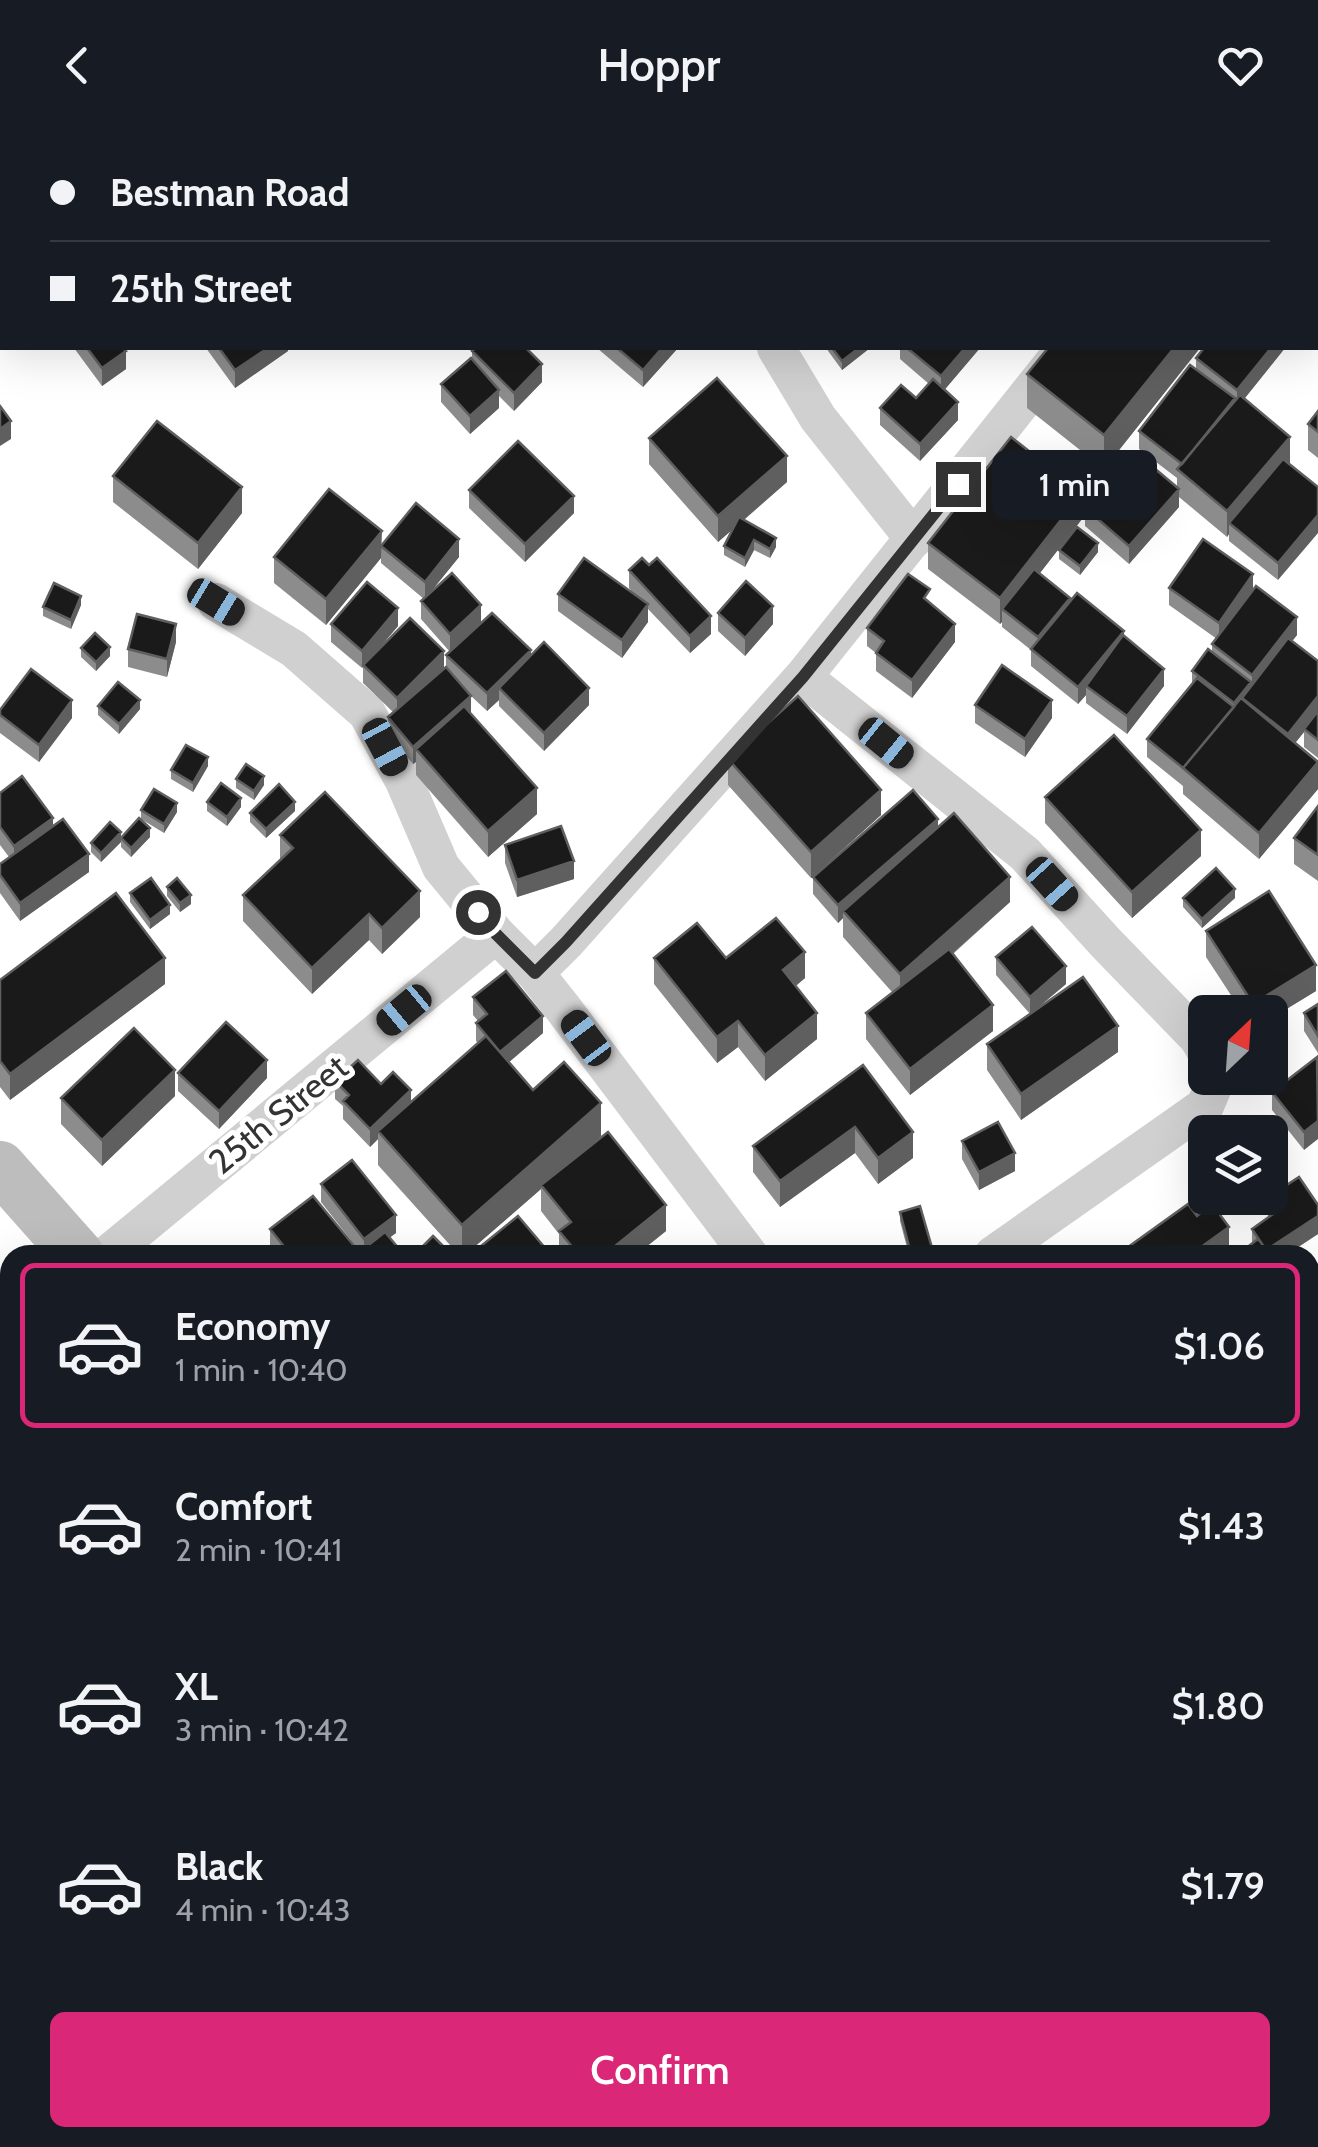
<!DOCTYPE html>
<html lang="en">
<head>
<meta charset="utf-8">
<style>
  body { margin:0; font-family:Cabin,sans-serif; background:#242831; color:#f1f3f6; height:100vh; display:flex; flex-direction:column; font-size:38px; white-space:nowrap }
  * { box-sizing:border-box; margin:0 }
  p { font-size:32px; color:#9ea1a6 }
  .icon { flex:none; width:55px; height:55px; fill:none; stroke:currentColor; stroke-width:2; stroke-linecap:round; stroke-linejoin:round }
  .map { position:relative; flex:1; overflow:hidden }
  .panel { position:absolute; left:0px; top:1115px; width:1320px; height:902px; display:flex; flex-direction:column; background:#171b24; border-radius:30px 30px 0 0; box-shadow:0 10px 40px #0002 }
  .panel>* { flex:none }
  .guide { position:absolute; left:0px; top:0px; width:1320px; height:220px; box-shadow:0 10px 40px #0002; display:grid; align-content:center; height:220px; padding:0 50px; background:#171b24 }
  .needle { width:65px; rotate:25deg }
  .fabs { position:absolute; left:1188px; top:865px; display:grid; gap:20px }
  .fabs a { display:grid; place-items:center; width:100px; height:100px; border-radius:15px; background:#171b24; box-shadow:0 10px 40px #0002; font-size:50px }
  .end { position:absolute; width:45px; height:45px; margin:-22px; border:12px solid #333; background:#fff; box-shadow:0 0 0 5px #fff }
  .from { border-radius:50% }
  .bubble { position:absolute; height:70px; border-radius:15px; background:#171b24; box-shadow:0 10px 40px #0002; font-size:32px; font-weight:600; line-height:70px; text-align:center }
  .car { position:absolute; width:30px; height:60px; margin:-30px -15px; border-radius:12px; box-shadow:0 0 8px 2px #0007; background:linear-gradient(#222 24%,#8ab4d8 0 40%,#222 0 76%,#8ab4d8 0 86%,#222 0) }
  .guide b { display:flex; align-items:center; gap:35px; height:95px; font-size:38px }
  .guide b+b { border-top:2px solid #363941 }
  .guide i { width:25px; height:25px; background:#f1f3f6 }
  ul { padding:18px 0 0; list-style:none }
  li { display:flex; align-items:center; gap:30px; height:165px; margin:0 20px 15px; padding:0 30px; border:5px solid transparent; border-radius:15px }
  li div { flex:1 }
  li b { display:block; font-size:38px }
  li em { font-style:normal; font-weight:600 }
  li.selected { border-color:#db2777 }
  li>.icon { width:90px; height:90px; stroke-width:1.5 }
  .cta { display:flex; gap:20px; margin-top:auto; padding:20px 50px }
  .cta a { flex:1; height:115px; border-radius:15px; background:#db2777; color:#fff; font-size:40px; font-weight:600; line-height:115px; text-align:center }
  header { display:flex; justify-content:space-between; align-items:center; height:130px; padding:0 50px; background:#171b24; font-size:45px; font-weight:600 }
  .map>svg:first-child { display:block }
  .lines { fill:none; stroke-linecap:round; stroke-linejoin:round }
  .street { stroke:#d0d0d0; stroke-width:38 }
  .secondary { stroke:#bdbdbd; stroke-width:52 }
  .wall { fill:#8c8c8c }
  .shaded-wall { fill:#5f5f5f }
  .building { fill:#1a1a1a; stroke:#5f5f5f; stroke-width:2.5 }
  .route { stroke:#333; stroke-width:12 }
  .labels { text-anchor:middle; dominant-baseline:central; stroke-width:10; stroke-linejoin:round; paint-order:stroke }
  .street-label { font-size:35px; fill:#333; stroke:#fff }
</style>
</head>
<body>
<header><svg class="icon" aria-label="back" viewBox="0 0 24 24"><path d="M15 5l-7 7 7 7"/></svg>Hoppr<svg class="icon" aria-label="heart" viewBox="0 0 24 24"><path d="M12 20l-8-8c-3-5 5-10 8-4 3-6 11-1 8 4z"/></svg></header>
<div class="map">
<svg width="1318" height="2017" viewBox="0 0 1318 2017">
  <rect width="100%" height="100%" fill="#fff"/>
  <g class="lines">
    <path class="street" d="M585,0L588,2
      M1237,2L1240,0
      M776,218L818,288L914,409
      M216,472L294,519L367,583L404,651L441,737L496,804L535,843L562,877L749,1125
      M803,547L1025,724L1105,812L1198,908L1205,920
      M535,843L566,812L803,547L1065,218
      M107,1125L496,804
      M993,1125L1205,976L1213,957L1215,948
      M1310,1650L1318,1644
      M1310,1917L1318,1929
      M154,2008L160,2017
      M652,2017L666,2008"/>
    <path class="secondary" d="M0,1037L78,1125
      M745,2008L752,2017"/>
  </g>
  <path class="wall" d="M172,0H218L215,2H174Z
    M362,0H430L428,2H365Z
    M638,0H877L874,2H640Z
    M74,218H123L126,239L102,256Z
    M206,218H288V221L235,258Z
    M597,218H678L643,257Z
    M826,218H870L842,240Z
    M900,218H980L945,259L958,290L920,331L880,295V278L916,268L929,254L900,229Z
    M1200,218L1104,339L1027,278V244Z
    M1285,218L1244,269L1290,333L1278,450L1229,411V404L1227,407L1179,367V377L1129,434L1085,396V378L1177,358V348L1139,319V301L1196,239V228Z
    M472,221L542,252L514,281L499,266V278L470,304L441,272V254L472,230Z
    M1318,281V328L1308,320V294Z
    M649,308L787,352L744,390L776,417L770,428L754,420L745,437L724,425V416L732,400L718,412L649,334Z
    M113,346L242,383L198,439L113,372Z
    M469,360L574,383L525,432L469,378Z
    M1082,389L1040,443L1070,471L1124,506L1164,556L1127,604L1086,573V565L1078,574L1031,536V520L1002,497V492L1000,494L928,439V413Z
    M382,415L459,427L428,465L481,493L531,526L589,575L544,621L499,576V570L487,581L470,565L471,584L537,684L488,727L416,645V632L413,634L388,605V587L393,582L363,553V537L362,538L331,512V494L398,496L376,522L444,539L446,537V525L450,522L421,489V471L424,469L381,433V428L326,495L274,453V427Z
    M1059,420L1098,422L1080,445L1059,429Z
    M629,440L711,504L690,523L648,479V492L622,528L558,481V464H634L629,458Z
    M1169,458L1253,460L1297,505L1292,511L1318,531V628L1304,617V602L1295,613L1318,632V659L1259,729L1183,664V656L1147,627V609L1192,555V541L1212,522V514L1217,509L1169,475Z
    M930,473L955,512L912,568L876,541V523L867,516V498Z
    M81,475L71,499L43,486V477Z
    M718,483L773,494L745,526L718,501Z
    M176,512L167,547L128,537V519Z
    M81,518L110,526L96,541L81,527Z
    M975,575L1052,588L1025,627L975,593Z
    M98,576L140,579L119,604L98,585Z
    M0,580L72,588L39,632L0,603Z
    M728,629L881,685L811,748L728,655Z
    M208,636L193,662L171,649V640Z
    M236,649L264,655L254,670L236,658Z
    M0,663L53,696L89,742L20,791L0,763V745L4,731L9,727L0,715Z
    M1045,667L1201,726L1132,788L1045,693Z
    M207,672L241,677L227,696L207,681Z
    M1318,676V751L1294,734V708Z
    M141,680L177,682L164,703L141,689Z
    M295,681L266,708L250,692V683Z
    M938,698L1010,772L953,824L993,901L910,965L866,909V883L892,862L843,807V788L838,793L813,764V747Z
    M280,705L420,787L382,824L369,810L312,864L243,791V765L280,730Z
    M121,707H150L131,727L121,717V712L101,732L91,722V713Z
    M505,715L574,749L517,767L505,733Z
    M167,757L191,774L180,782L167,766Z
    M130,763L170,784L150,799L130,772Z
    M1183,768H1235L1202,798L1183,777Z
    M1206,801L1316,861L1270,889V882H1242L1206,827Z
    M996,827L1066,854L1032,883L1118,922L1021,990L987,940V914L1030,884L996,845Z
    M654,828H726L805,848L796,856L817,909L765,951L738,917L717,933L654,854Z
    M0,850L165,854L10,970L0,957Z
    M473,867L543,903L509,932L533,960L601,1006L579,1025L666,1101L636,1125H559V1104L541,1081V1059L465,1125H459L378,1035V1009L370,1017L343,989V976L335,969V951L381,954L411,973L478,913L476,911V893L478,891L473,885Z
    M1318,874V923L1304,901V883Z
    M1317,927L1304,1020L1272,980V962Z
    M863,935L913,1028L878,1054L855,1023L780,1077L753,1042V1016Z
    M178,943L267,948L219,999L178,961Z
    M175,966L102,1036L61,994V968Z
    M962,1011L1015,1041L979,1060L962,1029Z
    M321,1054L396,1103L360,1122L321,1072Z
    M1267,1068L1318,1075V1104L1286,1125L1252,1114V1099L1268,1088Z
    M900,1082L932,1125H909L900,1091Z
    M270,1099L355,1125H277L270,1117Z
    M10,1166V1328L0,1315V1173Z
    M10,1560V1611L0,1598V1567Z
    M10,1637V1769L0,1759V1640Z
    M1318,1652V1802L1310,1792V1659Z
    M0,1783H10V1877L0,1871Z
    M0,1957L77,2009L99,2017H1Z
    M285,2008H411V2017H285Z
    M509,2008H580V2017H512L509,2013Z
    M1035,2008H1290L1294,2017H1042Z"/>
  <path class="shaded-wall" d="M199,0H218L215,2H197Z
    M416,0H430L428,2H414Z
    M840,0H877L874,2H840Z
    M268,218H288V221L235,258V240Z
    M662,218H678L643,257V240Z
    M859,218H870L842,240V231Z
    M965,218H980L941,264V246Z
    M1174,218H1200L1104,339V305Z
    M1271,218H1285L1237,278V260Z
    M126,221V239L102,256V238Z
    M542,234V252L514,281V263Z
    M499,260V278L470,304V286Z
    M958,272V290L920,331V314Z
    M11,291V309L0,316V299Z
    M1290,307V333L1235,397L1229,393V404L1227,407V381Z
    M787,326V352L718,412V386Z
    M242,357V383L198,439V413Z
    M1179,359V377L1129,434V416Z
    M1082,363V389L1008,484L1002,479V492L1000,494V468Z
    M574,366V383L525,432V414Z
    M1318,385V403L1278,450V433Z
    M382,401L381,428L326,495V469Z
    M776,408V417L770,428V419Z
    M459,409V427L425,469V452Z
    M754,410V420L745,437V428Z
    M1098,413V422L1080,445V436Z
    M1253,444V462L1219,511V493Z
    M81,466V475L71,499V490Z
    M1070,468V485L1038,525V507Z
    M648,474V492L622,528V510Z
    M481,475V493L450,522V504Z
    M773,476V494L745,526V508Z
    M398,478V496L362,538V521Z
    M711,486V504L690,523V506Z
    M1297,487V505L1252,562V545Z
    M176,494V512L167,547V529Z
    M955,494V512L912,568V550Z
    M1124,501V519L1086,556V565L1078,574V557Z
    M110,517V526L96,541V532Z
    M531,520V538L499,558V570L487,581V563Z
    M444,521V539L397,586V568Z
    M1164,539V556L1127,604V586Z
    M1251,552V570L1234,579V573Z
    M589,558V575L544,621V603Z
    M471,566V584L416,619V632L413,634V617Z
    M1318,566V584L1304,599V602L1288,622V604Z
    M72,570V588L39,632V615Z
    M140,570V579L119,604V594Z
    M1052,570V588L1025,627V609Z
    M208,627V636L193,662V653Z
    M1318,633V659L1259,729V703Z
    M264,646V655L254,670V661Z
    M537,658V684L488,727V701Z
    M881,660V685L811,748V722Z
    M241,668V677L227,696V687Z
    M295,672V681L266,708V699Z
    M177,673V682L164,703V694Z
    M53,688V705L14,734V716Z
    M938,689V707L843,781V788L838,793V775Z
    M150,698V707L131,727V718Z
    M1201,700V726L1132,788V762Z
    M121,702V712L101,732V723Z
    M89,724V742L20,791V773Z
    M574,731V749L517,767V750Z
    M1010,747V772L900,870V844Z
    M1235,759V768L1202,798V789Z
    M420,761V787L382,824V798Z
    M191,765V774L180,782V773Z
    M170,775V784L150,799V790Z
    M369,784V810L312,864V838Z
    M805,822V848L783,866V840Z
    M165,828V854L10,970V944Z
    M1316,835V861L1270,889V882H1253V874Z
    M1066,836V854L1030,884V867Z
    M993,875V901L910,965V939Z
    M817,883V909L765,951V925Z
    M543,886V903L500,940V922Z
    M738,891V917L717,933V907Z
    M1118,896V922L1021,990V964Z
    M267,930V948L219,999V981Z
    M175,940V966L102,1036V1010Z
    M411,960V978L378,1001V1009L370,1017V999Z
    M601,973V1006L543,1057L541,1055V1059L465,1125H462V1095Z
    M1318,991V1009L1304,1020V1002Z
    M855,997V1023L780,1077V1051Z
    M913,1002V1028L878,1054V1028Z
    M1015,1023V1041L979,1060V1042Z
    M666,1075V1101L636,1125H604Z
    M396,1085V1103L367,1125H364V1109Z
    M1318,1086V1104L1286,1125H1266V1120Z
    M1229,1097V1123L1226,1125H1190Z
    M932,1118V1125H911V1124Z
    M1318,1192L1317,1234L1310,1239V1198Z
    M10,1268V1294L0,1298V1275Z
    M10,1541V1559L0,1566V1548Z
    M1318,1547V1573L1310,1580V1554Z
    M10,1692V1710L0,1720V1703Z
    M61,2008H77V2014L73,2017H46Z
    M403,2008H411V2017H388Z
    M569,2008H580V2017H555Z
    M1152,2008H1184L1172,2017H1140Z"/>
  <path class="building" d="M384,0H416L414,2H387Z
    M657,0H722L724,2H659Z
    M732,0H838L839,1L836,2H734Z
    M898,0H925L928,2H896Z
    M976,0H1037L1039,2H978Z
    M87,218H123L126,221L102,238Z
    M219,218H268L235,240Z
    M476,218H526L542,234L514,263L472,221Z
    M617,218H662L643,240Z
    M832,218H859L842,231Z
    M907,218H965L941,246Z
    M1048,218H1174L1104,305L1027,244Z
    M1204,218H1271L1237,260L1196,228Z
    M471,228L499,260L470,286L441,254Z
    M1190,235L1235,268L1182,334L1139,301Z
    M717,248L787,326L718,386L649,308Z
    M933,249L958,272L920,314L880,278L901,255L916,268Z
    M1240,265L1290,307L1227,381L1177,339Z
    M0,276L11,291L0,299Z
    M1318,281V302L1308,294Z
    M157,291L242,357L198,413L113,346Z
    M1011,307L1082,363L1000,468L928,413Z
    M518,311L574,366L525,414L469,360Z
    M1135,322L1179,359L1129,416L1085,378Z
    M1283,329L1318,357V385L1278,433L1229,393Z
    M329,359L382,401L326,469L274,427Z
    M416,373L459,409L425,452L381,416Z
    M739,387L776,408L770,419L754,410L745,428L724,416Z
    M1077,397L1098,413L1080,436L1059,420Z
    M1203,409L1253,444L1219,493L1169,458Z
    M584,428L648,474L622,510L558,464Z
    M642,428L649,435L657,428L711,486L690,506L629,440Z
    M1034,439L1070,468L1038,507L1002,479Z
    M452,443L481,475L450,504L421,471Z
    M908,444L930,459L924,468L955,494L912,550L876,523L884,511L867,498Z
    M746,451L773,476L745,508L718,483Z
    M367,452L398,478L362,521L331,494Z
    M54,453L81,466L71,490L43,477Z
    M1256,456L1297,487L1252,545L1212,514Z
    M1077,463L1124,501L1078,557L1031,519Z
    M492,483L531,520L487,563L446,525Z
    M137,484L176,494L167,529L128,519Z
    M410,488L444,521L397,568L363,535Z
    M95,503L110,517L96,532L81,518Z
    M1123,505L1164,539L1127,586L1086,556Z
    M1288,508L1318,531V566L1288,604L1242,568Z
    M544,512L589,558L544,603L499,558Z
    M1208,519L1251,552L1234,573L1192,541Z
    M1002,535L1052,570L1025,609L975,575Z
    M446,537L471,566L413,617L388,587Z
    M31,539L72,570L39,615L0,585V580Z
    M1197,548L1234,577L1183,638L1147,609Z
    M118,552L140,570L119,594L98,576Z
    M798,566L881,660L811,722L728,629Z
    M1241,568L1318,632L1259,703L1183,638Z
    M464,576L537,658L488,701L416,619Z
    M1318,581V610L1304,599Z
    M1114,605L1201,700L1132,762L1045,667Z
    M186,615L208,627L193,653L171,640Z
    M246,634L264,646L254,661L236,649Z
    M22,646L53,688L14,716L0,697V663Z
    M221,653L241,668L227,687L207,672Z
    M279,654L295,672L266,699L250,683Z
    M154,659L177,673L164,694L141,680Z
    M913,660L938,689L838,775L813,747Z
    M325,662L420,761L382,798L369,784L312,838L243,765L293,718L280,705Z
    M1318,676V725L1294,708Z
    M954,683L1010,747L900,844L843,781Z
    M139,688L150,698L131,718L121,708Z
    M63,689L89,724L20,773L0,745V734Z
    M110,692L121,702L101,723L91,713Z
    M561,696L574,731L517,750L505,715Z
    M1216,738L1235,759L1202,789L1183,768Z
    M151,748L170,775L150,790L130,763Z
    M177,748L191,765L180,773L167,757Z
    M1269,761L1316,835L1253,874L1206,801Z
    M116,763L165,828L10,944L0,931V850Z
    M776,788L805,822L783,840L817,883L765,925L738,891L717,907L654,828L697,793L726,828Z
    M1032,797L1066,836L1030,867L996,827Z
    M949,819L993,875L910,939L866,883Z
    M506,841L543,886L500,922L476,893L487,884L473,867Z
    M1083,847L1118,896L1021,964L987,914Z
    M1318,874V906L1304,883Z
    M226,892L267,930L219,981L178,943Z
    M134,898L175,940L102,1010L61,968Z
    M486,906L533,960L564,932L601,973L462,1095L378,1001Z
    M1317,927L1318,991L1304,1002L1272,962Z
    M358,930L381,954L393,942L411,960L370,999L343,971L349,965L335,951Z
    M863,935L913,1002L878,1028L855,997L780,1051L753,1016Z
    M998,992L1015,1023L979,1042L962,1011Z
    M608,1002L666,1075L604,1125H579L559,1101L571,1092L541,1055Z
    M352,1030L396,1085L364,1109L321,1054Z
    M1299,1047L1318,1075V1086L1266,1120L1252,1099L1276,1082L1267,1068Z
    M313,1066L355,1117L345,1125H291L270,1099Z
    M1188,1074L1197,1086L1212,1074L1229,1097L1190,1125H1117Z
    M920,1076L932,1118L911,1124L900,1082Z
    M518,1086L551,1125H470Z
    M385,1102L404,1125H356Z
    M433,1106L452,1125H414Z
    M1258,1109L1271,1125H1237Z
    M10,1166V1268L0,1275V1173Z
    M1310,1177L1318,1187V1192L1310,1198L1317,1208L1310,1213Z
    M10,1288V1310L0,1298Z
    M10,1476V1541L0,1548V1482Z
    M1310,1482L1318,1492V1547L1310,1554Z
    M10,1560V1593L0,1580V1567Z
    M6,1633L10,1637V1692L0,1703V1640Z
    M1318,1652V1776L1310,1766V1659Z
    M10,1703V1752L0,1741V1713Z
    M2,1779L10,1783V1859L0,1854V1783Z
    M10,1950V2008H61L46,2017H13L0,1997V1957Z
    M79,2008H92L99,2017H66Z
    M290,2008H403L388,2017H296Z
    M518,2008H569L555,2017H524Z
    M1056,2008H1152L1140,2017H1064Z
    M1184,2008H1290L1294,2013L1289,2017H1170Z"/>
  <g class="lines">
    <path class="route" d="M478,782L496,804L535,843L566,812L803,547L958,354"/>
  </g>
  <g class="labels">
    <g class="street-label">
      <text transform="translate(278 984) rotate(-39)">25th Street</text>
    </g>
  </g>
</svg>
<div class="fabs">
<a><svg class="needle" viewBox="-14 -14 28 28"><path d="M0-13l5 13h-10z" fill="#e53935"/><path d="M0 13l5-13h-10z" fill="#9ea1a6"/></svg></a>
<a><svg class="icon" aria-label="layers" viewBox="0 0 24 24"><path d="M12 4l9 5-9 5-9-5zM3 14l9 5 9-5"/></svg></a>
</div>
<i class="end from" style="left:478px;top:782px"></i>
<i class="end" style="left:958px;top:354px"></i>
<div class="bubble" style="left:992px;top:320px;width:165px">1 min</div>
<i class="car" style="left:216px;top:472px;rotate:121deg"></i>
<i class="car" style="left:886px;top:613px;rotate:129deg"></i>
<i class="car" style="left:385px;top:617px;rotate:152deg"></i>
<i class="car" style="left:1052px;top:754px;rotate:138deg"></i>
<i class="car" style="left:404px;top:880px;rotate:230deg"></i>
<i class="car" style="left:586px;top:908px;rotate:323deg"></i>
<div class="guide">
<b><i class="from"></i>Bestman Road</b>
<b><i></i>25th Street</b>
</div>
<section class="panel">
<ul>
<li class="selected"><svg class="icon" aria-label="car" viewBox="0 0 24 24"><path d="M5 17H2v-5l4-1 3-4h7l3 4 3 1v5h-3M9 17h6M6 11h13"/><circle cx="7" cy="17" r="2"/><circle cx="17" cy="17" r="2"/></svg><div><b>Economy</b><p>1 min · 10:40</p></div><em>$1.06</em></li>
<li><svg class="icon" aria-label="car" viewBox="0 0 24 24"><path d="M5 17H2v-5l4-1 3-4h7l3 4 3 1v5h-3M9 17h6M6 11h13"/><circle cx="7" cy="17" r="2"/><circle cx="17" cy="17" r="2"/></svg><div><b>Comfort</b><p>2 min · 10:41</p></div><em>$1.43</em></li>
<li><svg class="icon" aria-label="car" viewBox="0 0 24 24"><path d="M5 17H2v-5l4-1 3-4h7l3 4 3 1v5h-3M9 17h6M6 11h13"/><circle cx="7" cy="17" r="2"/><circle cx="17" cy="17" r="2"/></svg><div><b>XL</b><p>3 min · 10:42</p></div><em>$1.80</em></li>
<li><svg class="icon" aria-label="car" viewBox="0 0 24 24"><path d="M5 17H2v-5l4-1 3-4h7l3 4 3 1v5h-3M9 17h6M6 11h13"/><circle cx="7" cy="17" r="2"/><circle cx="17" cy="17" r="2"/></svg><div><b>Black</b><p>4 min · 10:43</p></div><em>$1.79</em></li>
</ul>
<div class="cta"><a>Confirm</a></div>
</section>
</div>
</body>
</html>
